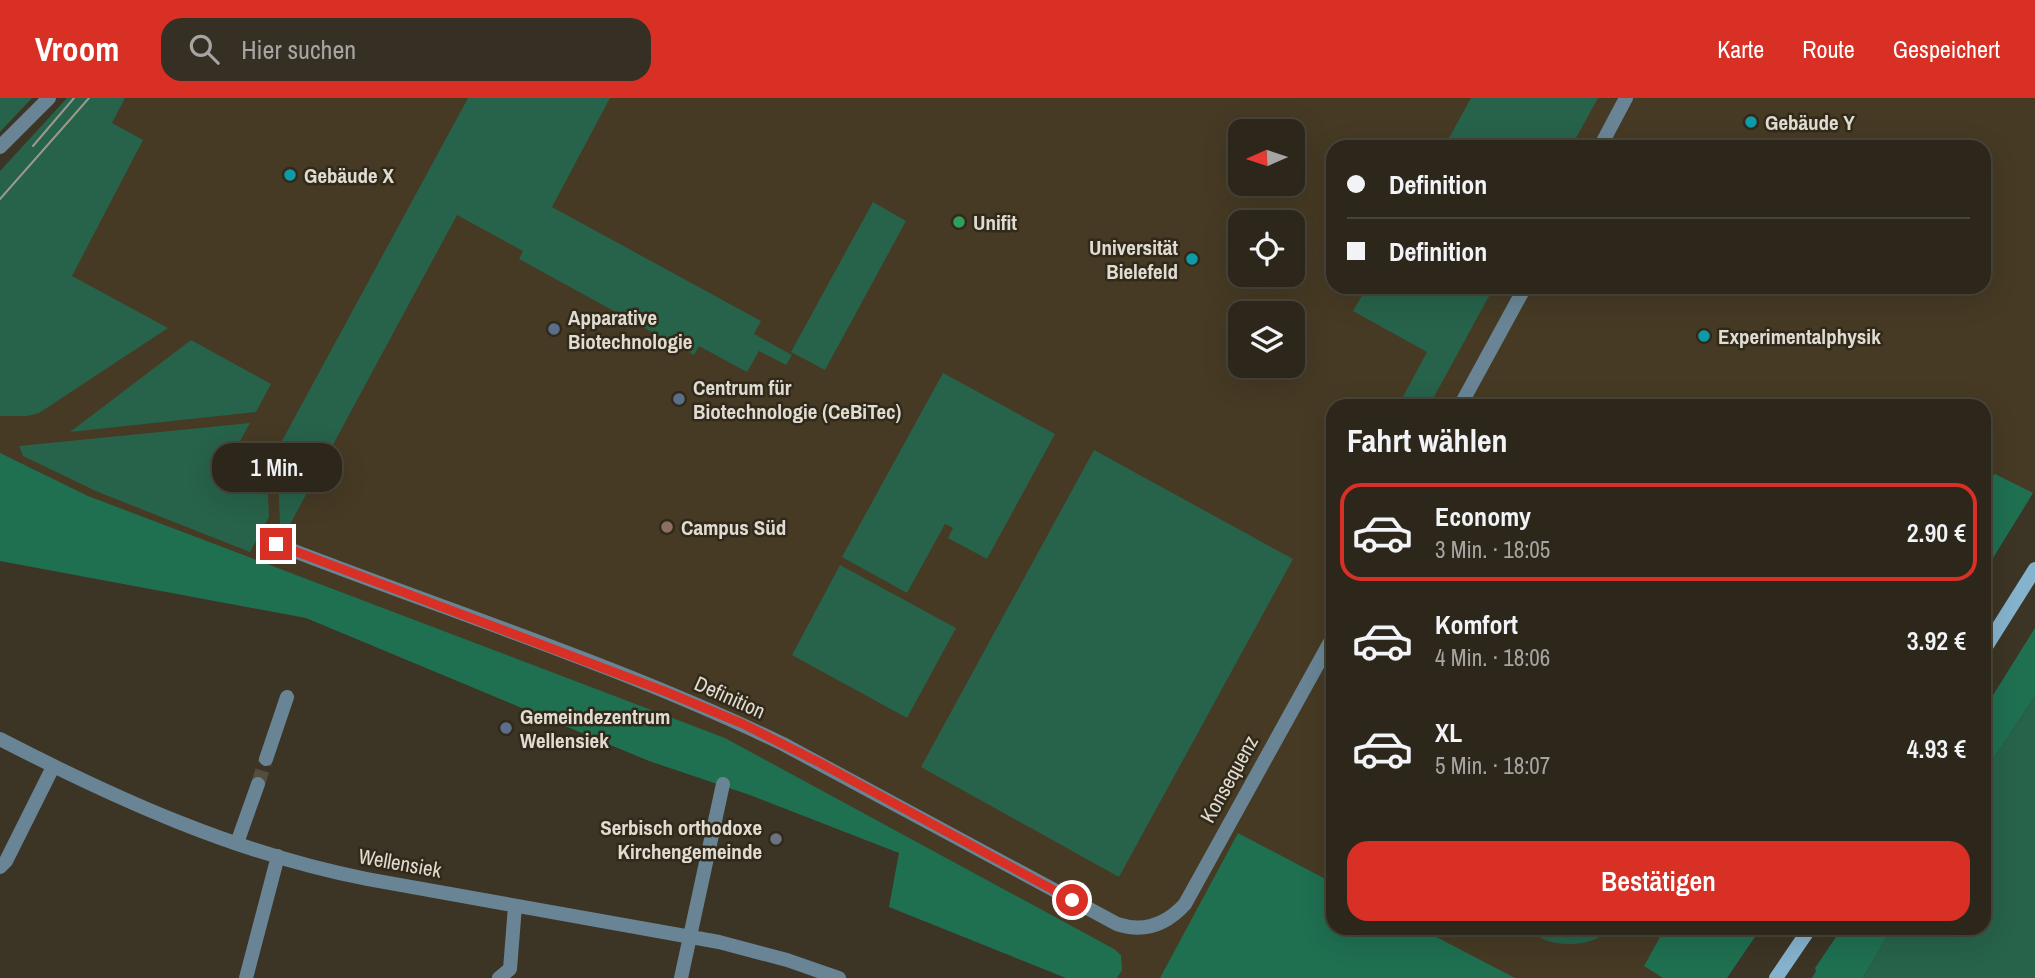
<!DOCTYPE html>
<html lang="de">
<head>
<meta charset="utf-8">
<style>
  body { margin:0; font-family:"Archivo Narrow",sans-serif; background:#352f24; color:#f1f3f6; height:100vh; display:flex; flex-direction:column; font-size:26px; white-space:nowrap }
  * { box-sizing:border-box; margin:0 }
  p { font-size:23px; color:#a7a5a3 }
  .icon { flex:none; width:38px; height:38px; fill:none; stroke:currentColor; stroke-width:2; stroke-linecap:round; stroke-linejoin:round }
  .map { position:relative; flex:1; overflow:hidden }
  .panel { position:absolute; left:1326px; top:301px; width:665px; height:536px; display:flex; flex-direction:column; background:#2d271b; border-radius:21px; box-shadow:0 7px 28px #0002,0 0 0 2px #48443a }
  .panel>* { flex:none }
  .hud { position:absolute; left:1326px; top:42px; width:665px; height:154px; border-radius:21px; box-shadow:0 7px 28px #0002,0 0 0 2px #48443a; display:grid; align-content:center; height:154px; padding:0 21px; background:#2d271b }
  .needle { width:46px; rotate:267deg }
  .fabs { position:absolute; left:1228px; top:21px; display:grid; gap:14px }
  .fabs a { display:grid; place-items:center; width:77px; height:77px; border-radius:14px; background:#2d271b; box-shadow:0 7px 28px #0002,0 0 0 2px #48443a; font-size:35px }
  .end { position:absolute; width:32px; height:32px; margin:-16px; border:9px solid #d93025; background:#fff; box-shadow:0 0 0 4px #fff }
  .from { border-radius:50% }
  .bubble { position:absolute; height:49px; border-radius:21px; background:#2d271b; box-shadow:0 7px 28px #0002,0 0 0 2px #48443a; font-size:23px; font-weight:600; line-height:49px; text-align:center }
  .hud b { display:flex; align-items:center; gap:24px; height:66px; font-size:26px }
  .hud b+b { border-top:2px solid #48443a }
  .hud i { width:18px; height:18px; background:#f1f3f6 }
  ul { padding:0; list-style:none }
  li { display:flex; align-items:center; gap:21px; height:98px; margin:0 14px 10px; padding:0 7px; border:4px solid transparent; border-radius:21px }
  li div { flex:1 }
  li b { display:block; font-size:26px }
  li em { font-style:normal; font-weight:600 }
  li.current { border-color:#d93025 }
  li>.icon { width:63px; height:63px; stroke-width:1.5 }
  h2 { padding:0 21px; font-size:32px; line-height:84px }
  .action { display:flex; gap:14px; margin-top:auto; padding:14px 21px }
  .action a { flex:1; height:80px; border-radius:21px; background:#d93025; color:#fff; font-size:28px; font-weight:600; line-height:80px; text-align:center }
  header { display:flex; align-items:center; gap:42px; box-sizing:border-box; height:98px; padding:0 35px; background:#d93025; color:#fff }
  header strong { font-size:33px }
  nav { display:flex; gap:38px; margin-inline-start:auto; font-size:24px }
  .search { width:490px; height:63px; background:#352f24; display:flex; align-items:center; gap:18px; box-sizing:border-box; padding:0 24px; border-radius:21px; color:#a7a5a3; font-size:26px }
  .map>svg:first-child { display:block }
  .built { fill:#463a24; fill-rule:evenodd }
  .green { fill:#27624a }
  .forest { fill:#1f6f51 }
  .lines { fill:none; stroke-linecap:round; stroke-linejoin:round }
  .minor-tunnel { stroke:#554d3e; stroke-width:14; stroke-dasharray:14 7; stroke-linecap:butt }
  .minor { stroke:#698595; stroke-width:14 }
  .secondary { stroke:#85b2cc; stroke-width:14 }
  .tram { stroke:#9f998d; stroke-width:2 }
  .route { stroke:#d93025; stroke-width:9 }
  .culture-dot { fill:#0f9aa8; stroke:#312a1a; stroke-width:2.5 }
  .leisure-dot { fill:#2e9e5b; stroke:#312a1a; stroke-width:2.5 }
  .service-dot { fill:#5c6f8a; stroke:#312a1a; stroke-width:2.5 }
  .education-dot { fill:#8d6e63; stroke:#312a1a; stroke-width:2.5 }
  .worship-dot { fill:#6b7280; stroke:#312a1a; stroke-width:2.5 }
  .labels { text-anchor:middle; dominant-baseline:central; stroke-width:5; stroke-linejoin:round; paint-order:stroke }
  .poi-label { font-size:21px; font-weight:bold; fill:#e1dcd2; stroke:#312a1a; text-anchor:start }
  .street-label { font-size:21px; fill:#e1dcd2; stroke:#312a1a }
</style>
</head>
<body>
<header>
<strong>Vroom</strong>
<div class="search"><svg class="icon" aria-label="search" viewBox="0 0 24 24"><circle cx="10" cy="10" r="6"/><path d="M15 15l6 6"/></svg>Hier suchen</div>
<nav><a>Karte</a><a>Route</a><a>Gespeichert</a></nav>
</header>
<div class="map">
<svg width="2035" height="880" viewBox="0 0 2035 880">
  <rect width="100%" height="100%" fill="#3c3424"/>
  <path class="built" d="M97,0H2035V392L1985,473L1984,308H1334V830H1761L1727,880H1066L889,809L899,755L747,696L649,663L306,520L0,463V112ZM1241,33H1293V86H1241ZM1334,49H1984V189H1334ZM1241,124H1293V177H1241ZM1241,215H1293V268H1241Z"/>
  <path class="green" d="M0,0H32L0,34Z
    M67,0H125L112,25L143,42L72,178L168,230L39,315L27,318H0V73Z
    M468,0H610L552,109L761,223L754,236L792,257L786,267L759,253L747,274L699,248L694,257L519,161L523,153L457,117L288,430L280,426L277,352Z
    M1471,0H1598L1571,49H1444Z
    M873,104L906,123L825,272L791,254Z
    M1367,189H1494L1429,308H1398L1427,254L1353,213Z
    M191,242L271,286L256,314L70,334Z
    M943,275L1055,336L987,461L948,440L953,430L945,426L907,495L842,459Z
    M250,325L234,354L267,372L269,419L250,454L98,394L23,358L19,348Z
    M1094,352L1293,461L1119,779L921,669Z
    M840,467L956,530L907,620L792,557Z
    M2035,598V880H1863L1892,830H1984L1985,673Z
    M1523,830H1609C1599,847 1566,849 1548,843C1540,840 1531,834 1523,830Z"/>
  <path class="forest" d="M0,355L88,398L725,640L1114,851L1121,857L1122,872L1117,880H1066L889,809L899,755L747,696L649,663L306,520L0,463Z
    M1995,376L2033,395L1985,473V383Z
    M2035,530V598L1985,673V610Z
    M1238,735L1333,785L1334,830H1419L1515,880H1160Z
    M1665,830H1761L1727,880H1663L1644,868Z
    M1842,830H1892L1863,880H1812L1816,873L1815,870Z"/>
  <g class="lines">
    <path class="minor-tunnel" d="M258,686L266,661"/>
    <path class="minor" d="M0,49L49,0
      M1600,49L1626,0
      M1460,308L1525,189
      M276,446C445,512 619,567 783,646L1117,826C1144,835 1166,827 1185,806L1334,537
      M0,641C116,701 238,756 367,781L719,844L787,862L839,880
      M266,661L287,599
      M237,745L258,686
      M0,769L6,763L53,669
      M246,880L278,758
      M499,880L510,871L515,808
      M681,880L723,686"/>
    <path class="secondary" d="M1984,552L2035,471
      M1776,880L1810,830"/>
    <path class="tram" d="M33,48L74,0
      M0,101L89,0"/>
  </g>
  <g class="lines">
    <path class="route" d="M276,446L664,593L743,626L820,665L1072,802"/>
  </g>
  <g class="culture-dot">
    <circle cx="1751" cy="24" r="7"/>
    <circle cx="290" cy="77" r="7"/>
    <circle cx="1192" cy="161" r="7"/>
    <circle cx="1704" cy="238" r="7"/>
  </g>
  <circle class="leisure-dot" cx="959" cy="124" r="7"/>
  <g class="service-dot">
    <circle cx="554" cy="231" r="7"/>
    <circle cx="679" cy="301" r="7"/>
    <circle cx="506" cy="630" r="7"/>
  </g>
  <circle class="education-dot" cx="667" cy="429" r="7"/>
  <circle class="worship-dot" cx="776" cy="741" r="7"/>
  <g class="labels">
    <g class="poi-label">
      <text x="1765" y="24">Gebäude Y</text>
      <text x="304" y="77">Gebäude X</text>
      <text x="973" y="124">Unifit</text>
      <text x="1178" y="149" text-anchor="end">Universität<tspan x="1178" dy="24">Bielefeld</tspan></text>
      <text x="568" y="219">Apparative<tspan x="568" dy="24">Biotechnologie</tspan></text>
      <text x="1718" y="238">Experimentalphysik</text>
      <text x="693" y="289">Centrum für<tspan x="693" dy="24">Biotechnologie (CeBiTec)</tspan></text>
      <text x="681" y="429">Campus Süd</text>
      <text x="520" y="618">Gemeindezentrum<tspan x="520" dy="24">Wellensiek</tspan></text>
      <text x="762" y="729" text-anchor="end">Serbisch orthodoxe<tspan x="762" dy="24">Kirchengemeinde</tspan></text>
    </g>
    <g class="street-label">
      <text transform="translate(730 599) rotate(24)">Definition</text>
      <text transform="translate(1229 681) rotate(-61)">Konsequenz</text>
      <text transform="translate(400 765) rotate(10)">Wellensiek</text>
    </g>
  </g>
</svg>
<div class="fabs">
<a><svg class="needle" viewBox="-14 -14 28 28"><path d="M0-13l5 13h-10z" fill="#e53935"/><path d="M0 13l5-13h-10z" fill="#a7a5a3"/></svg></a>
<a><svg class="icon" aria-label="locate" viewBox="0 0 24 24"><circle cx="12" cy="12" r="6"/><path d="M12 2v4M12 18v4M2 12h4M18 12h4"/></svg></a>
<a><svg class="icon" aria-label="layers" viewBox="0 0 24 24"><path d="M12 4l9 5-9 5-9-5zM3 14l9 5 9-5"/></svg></a>
</div>
<i class="end from" style="left:1072px;top:802px"></i>
<i class="end" style="left:276px;top:446px"></i>
<div class="bubble" style="left:212px;top:345px;width:130px">1 Min.</div>
<div class="hud">
<b><i class="from"></i>Definition</b>
<b><i></i>Definition</b>
</div>
<section class="panel">
<h2>Fahrt wählen</h2>
<ul>
<li class="current"><svg class="icon" aria-label="car" viewBox="0 0 24 24"><path d="M5 17H2v-5l4-1 3-4h7l3 4 3 1v5h-3M9 17h6M6 11h13"/><circle cx="7" cy="17" r="2"/><circle cx="17" cy="17" r="2"/></svg><div><b>Economy</b><p>3 Min. · 18:05</p></div><em>2.90 €</em></li>
<li><svg class="icon" aria-label="car" viewBox="0 0 24 24"><path d="M5 17H2v-5l4-1 3-4h7l3 4 3 1v5h-3M9 17h6M6 11h13"/><circle cx="7" cy="17" r="2"/><circle cx="17" cy="17" r="2"/></svg><div><b>Komfort</b><p>4 Min. · 18:06</p></div><em>3.92 €</em></li>
<li><svg class="icon" aria-label="car" viewBox="0 0 24 24"><path d="M5 17H2v-5l4-1 3-4h7l3 4 3 1v5h-3M9 17h6M6 11h13"/><circle cx="7" cy="17" r="2"/><circle cx="17" cy="17" r="2"/></svg><div><b>XL</b><p>5 Min. · 18:07</p></div><em>4.93 €</em></li>
</ul>
<div class="action"><a>Bestätigen</a></div>
</section>
</div>
</body>
</html>
